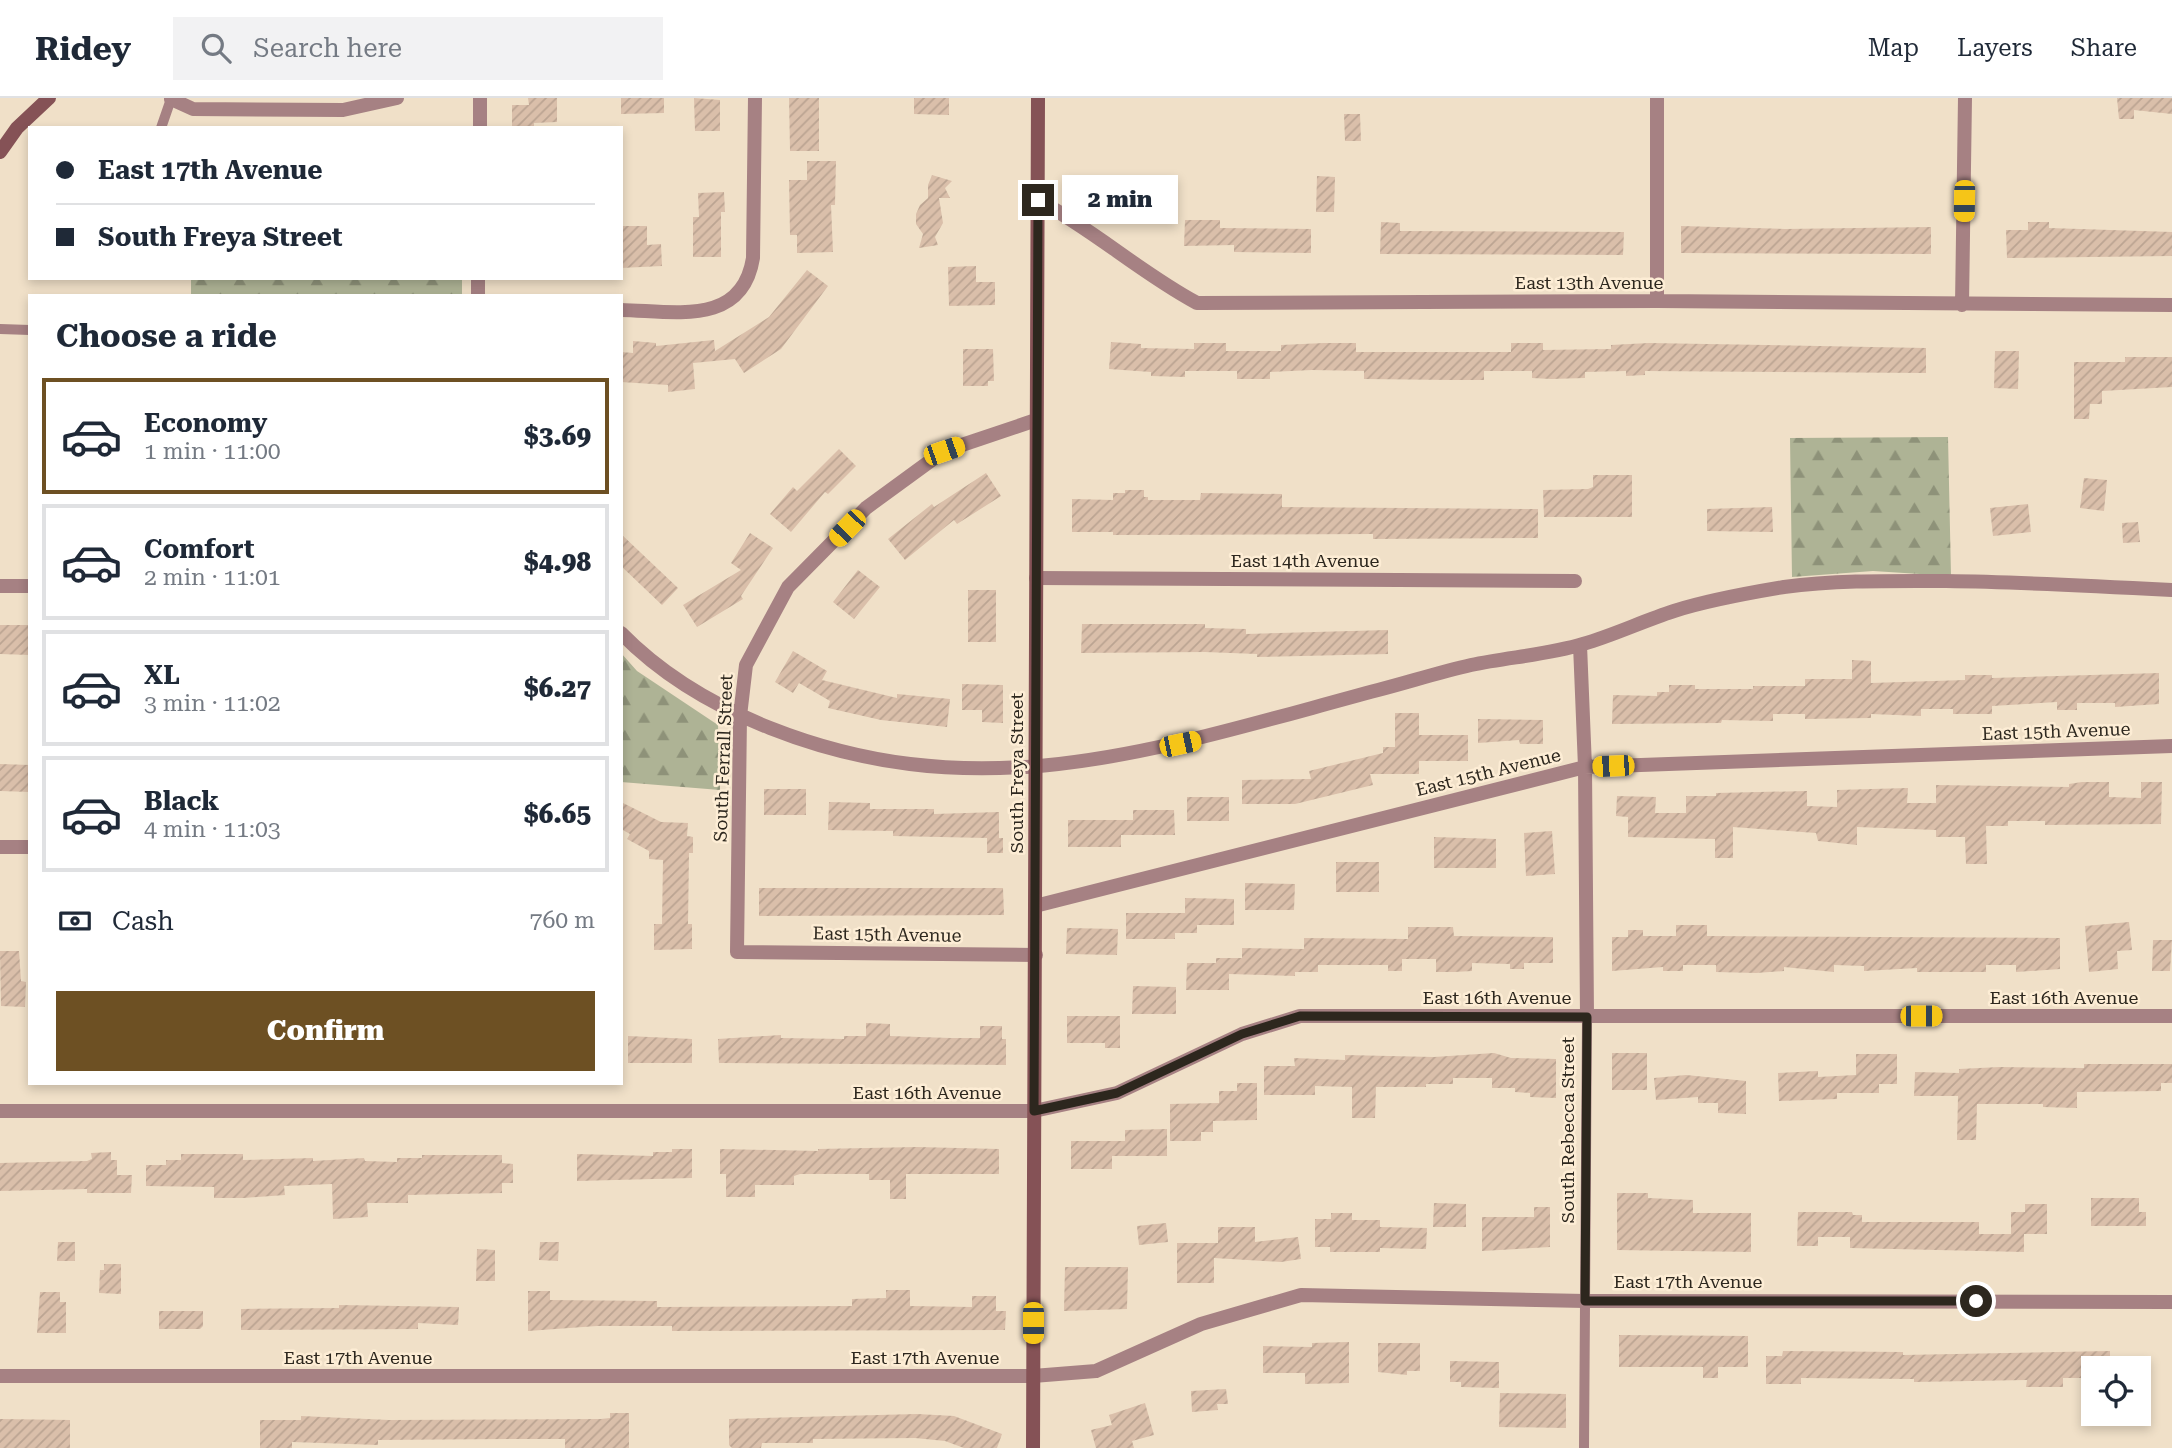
<!DOCTYPE html>
<html lang="en">
<head>
<meta charset="utf-8">
<style>
  body { margin:0; font-family:"Roboto Serif",serif; background:#f2f2f3; color:#1f2937; height:100vh; display:flex; flex-direction:column; font-size:26px; white-space:nowrap }
  * { box-sizing:border-box; margin:0 }
  p { font-size:23px; color:#747a83 }
  .icon { flex:none; width:38px; height:38px; fill:none; stroke:currentColor; stroke-width:2; stroke-linecap:round; stroke-linejoin:round }
  .map { position:relative; flex:1; overflow:hidden }
  .drawer { position:absolute; left:28px; top:196px; width:595px; height:791px; display:flex; flex-direction:column; background:#fff; border-radius:0px; box-shadow:0 4px 10px #0003 }
  .drawer>* { flex:none }
  .banner { position:absolute; left:28px; top:28px; width:595px; height:154px; border-radius:0px; box-shadow:0 4px 10px #0003; display:grid; align-content:center; height:154px; padding:0 28px; background:#fff }
  .tools { position:absolute; left:2081px; top:1258px; display:grid; gap:14px }
  .tools a { display:grid; place-items:center; width:70px; height:70px; border-radius:0px; background:#fff; box-shadow:0 4px 10px #0003; font-size:35px }
  .end { position:absolute; width:32px; height:32px; margin:-16px; border:9px solid #2d271e; background:#fff; box-shadow:0 0 0 4px #fff }
  .from { border-radius:50% }
  .bubble { position:absolute; height:49px; border-radius:0px; background:#fff; box-shadow:0 4px 10px #0003; font-size:23px; font-weight:800; line-height:49px; text-align:center }
  .car { position:absolute; width:21px; height:42px; margin:-21px -10px; border-radius:9px; box-shadow:0 0 5px 2px #0007; background:linear-gradient(#f5c518 24%,#345 0 40%,#f5c518 0 76%,#345 0 86%,#f5c518 0) }
  .banner b { display:flex; align-items:center; gap:24px; height:66px; font-size:26px }
  .banner b+b { border-top:2px solid #e0e1e3 }
  .banner i { width:18px; height:18px; background:#1f2937 }
  ul { padding:0; list-style:none }
  li { display:flex; align-items:center; gap:21px; height:116px; margin:0 14px 10px; padding:0 14px; border:4px solid #e0e1e3; border-radius:0px }
  li div { flex:1 }
  li b { display:block; font-size:26px }
  li em { font-style:normal; font-weight:800 }
  li.current { border-color:#6d5023 }
  li>.icon { width:63px; height:63px; stroke-width:1.5 }
  h2 { padding:0 28px; font-size:32px; line-height:84px }
  .pay { display:flex; align-items:center; gap:18px; height:77px; padding:0 28px; font-size:26px }
  .pay p { margin-inline-start:auto }
  .button { display:flex; gap:14px; margin-top:auto; padding:14px 28px }
  .button a { flex:1; height:80px; border-radius:0px; background:#6d5023; color:#fff; font-size:28px; font-weight:800; line-height:80px; text-align:center }
  header { display:flex; align-items:center; gap:42px; box-sizing:border-box; height:98px; padding:0 35px; background:#fff; border-bottom:2px solid #e0e1e3 }
  header strong { font-size:33px }
  nav { display:flex; gap:38px; margin-inline-start:auto; font-size:24px }
  .search { width:490px; height:63px; background:#f2f2f3; display:flex; align-items:center; gap:18px; box-sizing:border-box; padding:0 24px; border-radius:0px; color:#747a83; font-size:26px }
  .map>svg:first-child { display:block }
  .forest { fill:url(#forest-firs) }
  .building { fill:url(#building-hatch) }
  .lines { fill:none; stroke-linecap:round; stroke-linejoin:round }
  .service { stroke:#a68183; stroke-width:10 }
  .minor { stroke:#a68183; stroke-width:14 }
  .secondary { stroke:#855256; stroke-width:14 }
  .route { stroke:#2d271e; stroke-width:9 }
  .labels { text-anchor:middle; dominant-baseline:central; stroke-width:5; stroke-linejoin:round; paint-order:stroke }
  .street-label { font-size:18px; fill:#2d271e; stroke:#fdedd5 }
</style>
</head>
<body>
<header>
<strong>Ridey</strong>
<div class="search"><svg class="icon" aria-label="search" viewBox="0 0 24 24"><circle cx="10" cy="10" r="6"/><path d="M15 15l6 6"/></svg>Search here</div>
<nav><a>Map</a><a>Layers</a><a>Share</a></nav>
</header>
<div class="map">
<svg width="2172" height="1350" viewBox="0 0 2172 1350">
  <defs>
    <pattern id="forest-firs" width="22" height="20" patternUnits="userSpaceOnUse" patternTransform="scale(1.75)"><rect width="22" height="20" fill="#aeb395"/><path d="M5 1l3.5 6h-7zM16 11l3.5 6h-7z" fill="#8e9279"/></pattern>
    <pattern id="building-hatch" width="6" height="6" patternUnits="userSpaceOnUse" patternTransform="scale(1.75)"><rect width="6" height="6" fill="#dabfaa"/><path d="M-1 1l2-2M0 6l6-6M5 7l2-2" fill="none" stroke="#bba492"/></pattern>
  </defs>
  <rect width="100%" height="100%" fill="#f0e0c8"/>
  <path class="forest" d="M191,180H462V198H191Z
    M1948,339L1951,478L1873,473L1792,479L1790,340Z
    M621,555L637,573L718,627L720,692L621,684Z"/>
  <path class="building" d="M528,0H557V24L534,25V30H512V7H529Z
    M621,0H664V15L621,16Z
    M694,0L720,2V33H695Z
    M789,0H819V53H790Z
    M914,0H949V17L914,16Z
    M2117,0H2172V16L2134,12V21H2119Z
    M1344,16H1360L1361,43H1345Z
    M807,63H836L835,107H831L833,154L797,155V137H790L789,82H807Z
    M932,77L952,83L945,90L950,100H939L943,125L935,139L938,147L919,150L923,136L916,126V116L920,107L928,100V87Z
    M1317,78L1335,79L1334,114H1316Z
    M1143,79L1168,99V105L1156,119L1128,97Z
    M724,94L725,114H721V159H693V119H699L698,95Z
    M1185,122H1220V130L1311,131V155L1234,154V147L1184,148Z
    M1381,124L1400,125V133L1624,134L1623,157L1380,156Z
    M2028,124H2049V130L2172,134V158L2007,160L2006,132H2028Z
    M621,128H647V147L661,146L662,168L621,170Z
    M1681,128L1785,131L1931,129V156L1681,155Z
    M976,168V184H995V207L949,208L948,169Z
    M807,172L828,188L781,251L744,275L735,261L693,265L695,291L668,294V287L621,284V254L633,255V243L656,245V248L714,242L715,253L769,219Z
    M1111,244L1141,246V250L1194,251V245H1226V253H1281V247L1324,245H1356V254H1511V245H1543V252L1611,251V247L1649,245L1926,250V275L1645,273V277L1626,278V273L1585,274V280L1551,281L1532,280V273H1484V282H1451L1364,281V273L1312,272L1270,274V281H1237V273H1185V279L1151,278V274L1109,271Z
    M963,251H993L994,283H988V288H963Z
    M1995,253H2019L2018,291L1994,290Z
    M2125,259H2172V289L2102,293V306H2090L2089,321H2074V264H2125Z
    M839,351L856,368L828,396L825,394L791,434L770,416L793,389L797,393Z
    M986,375L1001,398L957,426L954,422L905,462L888,441L932,406L934,409Z
    M1593,377H1632V419H1544L1543,392L1588,391L1593,389Z
    M2084,380L2107,382L2104,413L2080,410Z
    M1125,392H1144V399H1148V402H1200L1201,395L1282,396V409L1538,411V440L1373,441V436L1113,437V434H1072V401L1113,402V395H1125Z
    M2028,406L2031,434L1993,438L1990,410Z
    M1772,409L1773,434L1707,433V411Z
    M2138,424L2140,444L2123,445L2122,425Z
    M750,435L773,450L741,498L743,501L697,529L683,507L741,472L731,465Z
    M621,436L678,490L662,507L621,468Z
    M858,472L880,489L854,521L833,504Z
    M968,492H996V544H968Z
    M1082,526H1205V530L1246,531V536L1388,532V556L1257,559V556L1205,554L1081,555Z
    M0,527H30V557L0,556Z
    M793,553L827,573L822,582L897,600V596L950,601L947,629L881,622L828,610L830,603L799,585L793,595L775,584Z
    M1852,562L1871,563V585L1965,582V577H1992V580L2159,575V606L2115,609V605H2077V612H2057V604L1992,608V616H1953V611H1921V618L1871,616V620L1805,621V616H1773V623L1722,622L1721,625L1612,626L1613,597L1657,598V594H1669V587H1695V591H1753V588H1805V581H1852Z
    M962,586L1003,587V625L982,624V612H962Z
    M1395,615H1419V637H1468V663H1419V676H1370L1373,687L1295,706H1242V682L1311,681L1309,673L1383,655V649H1395Z
    M1478,621L1543,622V646H1520L1519,642L1478,645Z
    M0,666L30,667V694L0,693Z
    M2082,684H2109V699L2141,700V684H2162L2161,726L2045,727V723H2008V728H1986L1987,766H1966L1965,739H1936V732L1857,729V747L1818,743L1816,735L1733,729V760H1715V741L1628,739V719L1616,718L1617,698L1656,699L1655,715H1686V698H1716V695L1807,693V708L1837,709V692L1908,690L1907,705H1936V687L2069,689V686Z
    M764,691H806V717H764Z
    M1187,699H1229V723H1187Z
    M621,704L661,724L688,725L687,738L693,739V755H689L688,826H692V851L654,852V826H662L663,762L649,761V753L627,741L630,736L621,731Z
    M829,704L870,705V711H934V716L999,714V740H1003V755H987V740L893,738V733L828,732Z
    M1133,712H1174L1175,737H1121V749H1068V722H1133Z
    M1552,733L1555,776L1526,778L1524,735Z
    M1434,739L1496,741V770H1434Z
    M1336,764H1379V794H1336Z
    M1245,785L1295,786L1294,812H1245Z
    M759,790H1003L1004,817L759,818Z
    M1185,800L1234,801V827H1197V835H1175V841H1126V815H1185Z
    M2129,824L2132,852L2117,853L2118,871L2089,874L2085,828Z
    M1676,827H1707V838L2060,840V871L2016,874V867H1986V874H1917V870L1864,873V868L1834,867V874L1784,869V873L1756,875L1716,874V867H1683V873H1663V869L1612,873V839H1628V832H1643V838H1676Z
    M1408,829H1453L1454,838L1553,839V865H1524V871H1510V866L1472,865V873L1454,874H1436V861H1402V873H1388V867H1318V874H1295V878L1229,876V892H1186L1187,865H1216V860H1242V850L1304,851V840L1408,841Z
    M1067,830L1118,831L1117,857L1066,856Z
    M2153,842H2172L2170,873H2152Z
    M0,853H19L21,883L26,884L25,909L1,908Z
    M1133,888L1176,889V916H1132Z
    M1067,918H1120V950H1105V945H1067Z
    M866,925L890,926V938L951,940H980V928H1002V941H1006V967L719,965L718,941L781,937V940L844,941V938H866Z
    M628,938L692,941V965H628Z
    M1494,955L1511,960L1556,961V1000L1530,999V995L1515,994V990H1492V980H1453V986H1426V989H1376L1375,1020H1352V989L1315,988V997H1264V968H1295L1294,960L1345,962V957L1434,959Z
    M1612,955H1647V992H1612Z
    M1856,956H1897V986H1879V995H1837V1001L1779,1003L1778,975L1818,973V979L1856,977Z
    M2084,966H2172V985H2161V993L2077,994V1010L2043,1009V1006H1977L1976,1042H1957L1958,998H1914L1915,974L1959,975V971L2000,969L2084,970Z
    M1686,977L1746,983V1016L1718,1015V1005H1698V999L1656,1002L1654,980Z
    M1237,985H1257V1022L1213,1023V1034H1201V1043H1170V1006L1219,1005V993H1237Z
    M1167,1031V1058H1112V1071H1071V1043H1125V1032Z
    M917,1049L999,1051V1076H906V1101H890V1082H869V1076H800L794,1078V1087H755V1099H726V1076H720V1051L818,1053V1051Z
    M672,1051H692V1080L577,1083V1056L653,1058V1054H672Z
    M111,1054V1062H117V1077H132L131,1095H87V1091L0,1093V1065L87,1063L92,1061L91,1055Z
    M181,1056H243V1062L313,1060V1063L364,1060L365,1063L397,1064V1060H422V1057H502V1065L513,1066V1085H502V1095L408,1097V1105H367L368,1119L333,1121L332,1086L284,1088L285,1097L244,1100H214V1089L146,1088V1067H166V1062H181Z
    M1617,1095H1648V1100L1693,1102V1115H1751V1154L1617,1152Z
    M2091,1100H2139V1114H2146V1128H2091Z
    M1434,1105L1466,1106V1129H1433Z
    M2025,1106H2047V1136H2024V1154L1850,1150V1139H1818V1148H1797L1798,1114H1852L1853,1117H1862V1124H1979V1136H2011V1114H2025Z
    M1534,1109H1550V1149L1482,1153V1119H1534Z
    M1331,1115H1352V1122H1380V1129L1427,1130L1426,1151L1380,1150V1154H1330V1149H1315V1121H1331Z
    M1166,1125L1168,1144L1139,1147L1137,1128Z
    M1218,1129H1255V1144L1298,1139L1301,1161L1281,1164L1214,1160V1185H1177V1145H1218Z
    M58,1144H75V1163H57Z
    M540,1144H559L558,1163L539,1162Z
    M477,1151L495,1152V1183H476Z
    M104,1166H121V1196L99,1195L100,1172H104Z
    M1065,1169H1128L1127,1211L1064,1213Z
    M886,1192H910V1208L972,1209V1198H996V1213H1006L1005,1232L672,1233V1228H597L528,1233V1193H550V1202L657,1203V1209L852,1208V1201L886,1200Z
    M40,1194H60V1204H66V1235H37Z
    M339,1207L459,1209L458,1227L418,1225V1231L241,1232V1211L339,1210Z
    M159,1213H203V1228L200,1231H159Z
    M1619,1237L1748,1238V1269H1718V1280H1703V1269H1619Z
    M1349,1244V1285L1305,1286V1275H1263V1248L1312,1249V1245Z
    M1378,1245H1420V1273H1407V1277L1378,1274Z
    M1783,1253L1903,1254V1257L2110,1253V1270H2093V1280H2063V1289H2026L2027,1282L1914,1284V1281L1801,1280V1286H1766V1258H1782Z
    M1450,1263L1499,1264V1290L1461,1289V1284H1450Z
    M1226,1291L1228,1306H1217L1218,1312L1192,1314L1191,1293Z
    M1500,1295L1566,1296V1330L1499,1329Z
    M1145,1305L1154,1337L1132,1343L1134,1350H1096L1091,1332L1112,1327L1109,1317Z
    M610,1315H629V1350H565V1341H521L378,1342V1347L292,1344V1350H260V1322H301V1318L389,1322L601,1321L610,1320Z
    M917,1316L954,1318L1002,1336L997,1350H964L945,1343L915,1340L813,1341V1345H762L761,1350H732L729,1347V1321Z
    M0,1321L70,1322V1350H0Z"/>
  <g class="lines">
    <path class="service" d="M161,30L171,1
      M0,231L30,232
      M1584,1350L1587,919"/>
    <path class="minor" d="M1657,0V203
      M171,1L193,11L343,12L397,0
      M480,30V0
      M1038,102C1094,132 1141,175 1197,205L1657,203L2172,207
      M478,198V180
      M1962,207L1965,0
      M621,212C674,213 742,229 753,160L755,0
      M1036,322L944,353L866,410L788,489L746,567L740,618L737,854L1036,857
      M1036,480L1575,483
      M0,488H30
      M621,535C663,578 715,608 770,630C985,715 1167,648 1378,592C1409,584 1440,574 1471,567C1508,559 1547,557 1583,546C1614,537 1643,523 1674,513C1708,502 1748,495 1784,489C1838,482 1892,483 1946,483C2021,484 2097,488 2172,492
      M1580,547L1585,669L1587,919
      M0,749H30
      M1035,808L1585,669L2172,648
      M0,1013H1034L1117,995L1242,936L1300,918H2172
      M0,1278H1033L1096,1273L1201,1226L1301,1197L1585,1203L2172,1204"/>
    <path class="secondary" d="M0,54L17,30L49,0
      M1033,1350L1038,0"/>
  </g>
  <g class="lines">
    <path class="route" d="M1038,102L1034,1013L1117,995L1242,936L1300,918L1587,919L1585,1203H1976"/>
  </g>
  <g class="labels">
    <g class="street-label">
      <text x="1589" y="184">East 13th Avenue</text>
      <text x="1305" y="462">East 14th Avenue</text>
      <text transform="translate(2056 633) rotate(-2)">East 15th Avenue</text>
      <text transform="translate(723 660) rotate(-88)">South Ferrall Street</text>
      <text transform="translate(1488 674) rotate(-14)">East 15th Avenue</text>
      <text transform="translate(1016 675) rotate(-90)">South Freya Street</text>
      <text transform="translate(887 836) rotate(1)">East 15th Avenue</text>
      <text x="1497" y="899">East 16th Avenue</text>
      <text x="2064" y="899">East 16th Avenue</text>
      <text x="927" y="994">East 16th Avenue</text>
      <text transform="translate(1567 1032) rotate(-90)">South Rebecca Street</text>
      <text x="1688" y="1183">East 17th Avenue</text>
      <text x="358" y="1259">East 17th Avenue</text>
      <text x="925" y="1259">East 17th Avenue</text>
    </g>
  </g>
</svg>
<div class="tools">
<a><svg class="icon" aria-label="locate" viewBox="0 0 24 24"><circle cx="12" cy="12" r="6"/><path d="M12 2v4M12 18v4M2 12h4M18 12h4"/></svg></a>
</div>
<i class="end from" style="left:1976px;top:1203px"></i>
<i class="end" style="left:1038px;top:102px"></i>
<div class="bubble" style="left:1062px;top:77px;width:116px">2 min</div>
<i class="car" style="left:1964px;top:103px;rotate:181deg"></i>
<i class="car" style="left:944px;top:353px;rotate:71deg"></i>
<i class="car" style="left:847px;top:430px;rotate:224deg"></i>
<i class="car" style="left:1180px;top:646px;rotate:78deg"></i>
<i class="car" style="left:1613px;top:668px;rotate:268deg"></i>
<i class="car" style="left:1921px;top:918px;rotate:90deg"></i>
<i class="car" style="left:1033px;top:1225px;rotate:180deg"></i>
<div class="banner">
<b><i class="from"></i>East 17th Avenue</b>
<b><i></i>South Freya Street</b>
</div>
<section class="drawer">
<h2>Choose a ride</h2>
<ul>
<li class="current"><svg class="icon" aria-label="car" viewBox="0 0 24 24"><path d="M5 17H2v-5l4-1 3-4h7l3 4 3 1v5h-3M9 17h6M6 11h13"/><circle cx="7" cy="17" r="2"/><circle cx="17" cy="17" r="2"/></svg><div><b>Economy</b><p>1 min · 11:00</p></div><em>$3.69</em></li>
<li><svg class="icon" aria-label="car" viewBox="0 0 24 24"><path d="M5 17H2v-5l4-1 3-4h7l3 4 3 1v5h-3M9 17h6M6 11h13"/><circle cx="7" cy="17" r="2"/><circle cx="17" cy="17" r="2"/></svg><div><b>Comfort</b><p>2 min · 11:01</p></div><em>$4.98</em></li>
<li><svg class="icon" aria-label="car" viewBox="0 0 24 24"><path d="M5 17H2v-5l4-1 3-4h7l3 4 3 1v5h-3M9 17h6M6 11h13"/><circle cx="7" cy="17" r="2"/><circle cx="17" cy="17" r="2"/></svg><div><b>XL</b><p>3 min · 11:02</p></div><em>$6.27</em></li>
<li><svg class="icon" aria-label="car" viewBox="0 0 24 24"><path d="M5 17H2v-5l4-1 3-4h7l3 4 3 1v5h-3M9 17h6M6 11h13"/><circle cx="7" cy="17" r="2"/><circle cx="17" cy="17" r="2"/></svg><div><b>Black</b><p>4 min · 11:03</p></div><em>$6.65</em></li>
</ul>
<div class="pay"><svg class="icon" aria-label="cash" viewBox="0 0 24 24"><path d="M3 7h18v10H3z"/><circle cx="12" cy="12" r="2"/></svg>Cash<p>760 m</p></div>
<div class="button"><a>Confirm</a></div>
</section>
</div>
</body>
</html>
